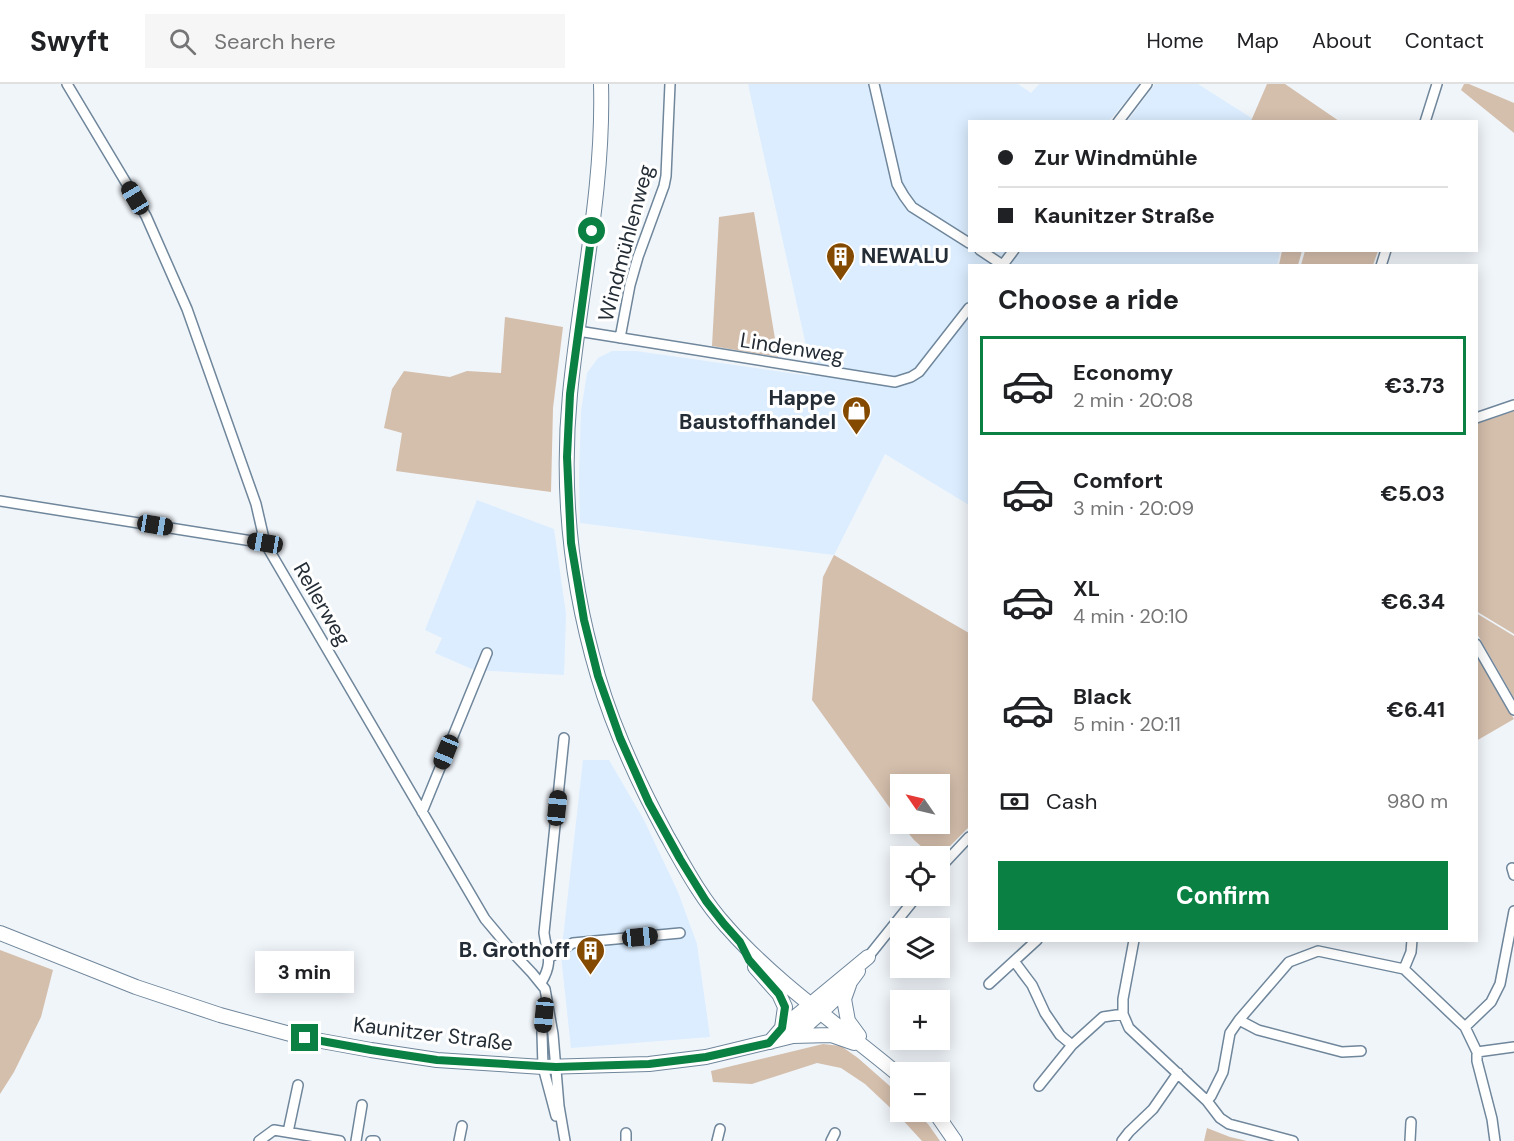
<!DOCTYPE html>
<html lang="en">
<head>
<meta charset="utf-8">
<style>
  body { margin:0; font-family:"DM Sans",sans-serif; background:#f6f6f6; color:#202124; height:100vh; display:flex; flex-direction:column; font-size:22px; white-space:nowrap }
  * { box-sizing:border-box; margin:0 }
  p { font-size:20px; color:#757577 }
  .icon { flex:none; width:33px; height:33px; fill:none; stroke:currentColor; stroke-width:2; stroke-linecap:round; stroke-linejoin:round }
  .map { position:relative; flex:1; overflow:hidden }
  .sheet { position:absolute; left:968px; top:180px; width:510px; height:678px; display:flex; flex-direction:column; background:#fff; border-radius:0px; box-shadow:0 3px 15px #0003 }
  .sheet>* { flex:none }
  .guide { position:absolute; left:968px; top:36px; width:510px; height:132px; border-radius:0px; box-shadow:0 3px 15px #0003; display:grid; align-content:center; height:132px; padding:0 30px; background:#fff }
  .needle { width:39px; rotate:304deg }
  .controls { position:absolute; left:890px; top:690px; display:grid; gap:12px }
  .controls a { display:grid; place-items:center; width:60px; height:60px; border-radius:0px; background:#fff; box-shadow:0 3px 15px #0003; font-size:30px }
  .end { position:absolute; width:27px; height:27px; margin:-14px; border:8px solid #0b8043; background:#fff; box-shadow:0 0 0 3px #fff }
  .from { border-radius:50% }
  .bubble { position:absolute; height:42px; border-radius:0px; background:#fff; box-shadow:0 3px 15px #0003; font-size:20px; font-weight:700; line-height:42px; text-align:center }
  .car { position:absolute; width:18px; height:36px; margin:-18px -9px; border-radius:8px; box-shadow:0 0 4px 2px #0007; background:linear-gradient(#222 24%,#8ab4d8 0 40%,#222 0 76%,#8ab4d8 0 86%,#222 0) }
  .guide b { display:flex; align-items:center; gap:21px; height:57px; font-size:22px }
  .guide b+b { border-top:2px solid #e0e0e0 }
  .guide i { width:15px; height:15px; background:#202124 }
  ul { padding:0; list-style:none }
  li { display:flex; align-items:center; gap:18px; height:99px; margin:0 12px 9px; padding:0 18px; border:3px solid transparent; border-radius:0px }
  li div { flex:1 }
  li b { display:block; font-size:22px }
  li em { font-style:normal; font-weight:700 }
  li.active { border-color:#0b8043 }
  li>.icon { width:54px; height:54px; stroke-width:1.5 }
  h2 { padding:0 30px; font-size:27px; line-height:72px }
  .pay { display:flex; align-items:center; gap:15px; height:66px; padding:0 30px; font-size:22px }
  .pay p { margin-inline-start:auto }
  .action { display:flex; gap:12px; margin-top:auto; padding:12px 30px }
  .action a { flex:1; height:69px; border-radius:0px; background:#0b8043; color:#fff; font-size:24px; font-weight:700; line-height:69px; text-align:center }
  header { display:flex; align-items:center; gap:36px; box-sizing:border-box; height:84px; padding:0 30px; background:#fff; border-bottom:2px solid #e0e0e0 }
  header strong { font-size:28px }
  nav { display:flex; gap:33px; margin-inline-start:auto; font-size:21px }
  .search { width:420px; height:54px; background:#f6f6f6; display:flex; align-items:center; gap:15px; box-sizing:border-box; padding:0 21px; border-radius:0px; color:#757577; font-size:22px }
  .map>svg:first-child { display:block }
  .built { fill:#dbedff }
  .green { fill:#d4beac }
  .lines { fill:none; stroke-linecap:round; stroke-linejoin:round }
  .minor-casing { stroke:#6f869b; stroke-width:12 }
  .secondary-casing { stroke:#6f869b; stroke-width:16 }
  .minor { stroke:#fff; stroke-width:9 }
  .secondary { stroke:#fff; stroke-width:14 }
  .route { stroke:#0b8043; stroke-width:8 }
  .labels { text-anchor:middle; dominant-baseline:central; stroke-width:6; stroke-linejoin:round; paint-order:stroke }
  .street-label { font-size:21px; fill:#242d36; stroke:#fff }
  .poi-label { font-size:21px; font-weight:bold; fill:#242d36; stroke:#fff; text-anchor:end }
</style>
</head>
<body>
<header>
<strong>Swyft</strong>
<div class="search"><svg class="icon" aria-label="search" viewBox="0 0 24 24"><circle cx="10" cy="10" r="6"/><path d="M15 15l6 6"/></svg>Search here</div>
<nav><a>Home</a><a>Map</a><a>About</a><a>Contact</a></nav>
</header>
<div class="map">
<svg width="1514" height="1057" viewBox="0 0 1514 1057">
  <rect width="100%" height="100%" fill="#f0f5fa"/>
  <path class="built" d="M748,0H1018L1031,9L1039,0H1140L1109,37L969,38V166L1280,167L1277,182H969V421L885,370L834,471L580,439L579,393L581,327L587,289L598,274L612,267H636L811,292L809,275Z
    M1155,0H1198L1253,35L1251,38H1127Z
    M477,416L554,445L566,530L564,591L474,586L435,569L442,554L425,546Z
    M583,676H609L644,736L678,808L697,860L710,953L571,964L561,872Z"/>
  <path class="green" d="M1267,0H1285L1339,37H1251Z
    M1464,0H1469L1514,19V49L1461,6Z
    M754,128L778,273L712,262L719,133Z
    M1282,167H1302L1298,181H1279Z
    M1305,167V166L1378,167L1373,181H1301Z
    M505,233L563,243L553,324L551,408L396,387L402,349L384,344L392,305L404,287L450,293L467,287L501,289Z
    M1514,327V550L1476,527V340Z
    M834,471L969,549V743L939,773L932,772L914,756L901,740H939V700H900V738L812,616L823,493Z
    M1476,529L1514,552V614L1476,548Z
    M1476,571L1514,635L1476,657Z
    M0,866L53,886L41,933L14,988L0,1010Z
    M823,960L841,962L858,974L900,1011V1028H916L928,1040L940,1057H922L899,1032L865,1000L841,984L817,979L752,1000L713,998L711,987Z
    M1207,1044L1230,1053L1247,1057H1204Z"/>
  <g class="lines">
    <defs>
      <path id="minor" d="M67,0L146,132L187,225L256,420L265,459L485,835L516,872L532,889L545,905L553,950L559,1022L565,1057
        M874,0L897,100L904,112L912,123L969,159
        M1118,38L1147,0
        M1425,38L1437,0
        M980,166L1004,182
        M1002,182L1014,166
        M1381,182L1386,166
        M578,247L895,298L911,293L919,288L969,224
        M620,254L630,201L638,173L664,102L666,92L670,0
        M1476,334L1514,321
        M0,417L265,459
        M1476,560L1514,626
        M422,728L487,569
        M1512,784L1514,791
        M939,785L969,753
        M1134,856L1123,915V930L1129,944L1207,1017L1220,1034L1229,1040L1293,1057
        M868,873L917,812
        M549,874L573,859L680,849
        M1014,877L1032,901L1045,929L1060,951L1072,961
        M1404,885L1411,868L1412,856
        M541,899C554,877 547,871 544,849L564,654
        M989,900L1037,856
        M545,924L542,949L543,983L556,1032
        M1239,936L1258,946L1342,968L1361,967
        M1465,943L1491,918L1500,900L1514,827
        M1477,968L1514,963
        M1039,1002L1072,961L1103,933L1123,930
        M1207,1017L1211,1012L1223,988L1230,949L1239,936L1289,878L1318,867L1404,885L1465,943L1477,968V977L1492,1035L1495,1057
        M288,1048L298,1001
        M626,1049V1057
        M259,1057L274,1046L340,1057
        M356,1057L362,1021
        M371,1057H375
        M459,1057L462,1042
        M717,1057L720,1045
        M831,1057L835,1049
        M1122,1057L1129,1048L1153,1025L1178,989
        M1410,1057L1411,1038"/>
      <path id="secondary" d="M601,0C604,105 580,207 570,310C561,404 571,501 598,592C614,647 639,700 666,750C684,782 702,816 727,843C778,901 842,943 900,992
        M0,849L136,903L220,931L305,954L371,966L437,976L543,983L649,980L706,973L793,952L831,951L854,959
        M755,883L779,910L785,923L782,944
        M849,901L844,915L848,937L859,952
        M793,952C817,933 841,912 858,887
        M770,958L782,944L868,873
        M935,1028L955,1057"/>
    </defs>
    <use href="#minor" class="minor-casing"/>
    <use href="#secondary" class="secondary-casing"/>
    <use href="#minor" class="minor"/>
    <use href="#secondary" class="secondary"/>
  </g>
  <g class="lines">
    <path class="route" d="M305,954L371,966L437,976L556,983L649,980L706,973L769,959L782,944L785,923L779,910L749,876L740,858L724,840L706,817L680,775L649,719L620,654L598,592L584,536L571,459L567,373L570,310L592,147"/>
  </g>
  <defs>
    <symbol id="building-pin" viewBox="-11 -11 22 30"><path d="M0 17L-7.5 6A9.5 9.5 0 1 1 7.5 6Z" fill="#834a00" stroke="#fff"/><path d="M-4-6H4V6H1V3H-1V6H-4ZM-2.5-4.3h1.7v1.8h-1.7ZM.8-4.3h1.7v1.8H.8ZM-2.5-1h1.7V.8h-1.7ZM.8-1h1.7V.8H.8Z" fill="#fff"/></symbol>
    <symbol id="shop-pin" viewBox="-11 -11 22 30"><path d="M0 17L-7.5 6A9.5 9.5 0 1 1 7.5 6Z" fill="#834a00" stroke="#fff"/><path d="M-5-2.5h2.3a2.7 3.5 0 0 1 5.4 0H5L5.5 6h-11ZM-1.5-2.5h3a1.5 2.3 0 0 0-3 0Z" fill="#fff"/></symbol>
  </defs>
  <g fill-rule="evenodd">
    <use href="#building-pin" x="824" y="156" width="33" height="45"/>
    <use href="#shop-pin" x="840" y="310" width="33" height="45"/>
    <use href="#building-pin" x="574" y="850" width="33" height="45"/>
  </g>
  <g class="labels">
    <g class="street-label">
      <text transform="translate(626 159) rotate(-75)">Windmühlenweg</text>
      <text transform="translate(792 264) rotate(9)">Lindenweg</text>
      <text transform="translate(322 520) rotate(60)">Rellerweg</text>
      <text transform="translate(433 950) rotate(7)">Kaunitzer Straße</text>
    </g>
    <g class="poi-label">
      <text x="861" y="172" text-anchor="start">NEWALU</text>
      <text x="836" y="314">Happe<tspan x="836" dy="24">Baustoffhandel</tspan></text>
      <text x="570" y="866">B. Grothoff</text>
    </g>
  </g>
</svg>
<div class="controls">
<a><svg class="needle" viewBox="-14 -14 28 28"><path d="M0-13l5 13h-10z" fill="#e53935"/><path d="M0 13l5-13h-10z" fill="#757577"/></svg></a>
<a><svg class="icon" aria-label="locate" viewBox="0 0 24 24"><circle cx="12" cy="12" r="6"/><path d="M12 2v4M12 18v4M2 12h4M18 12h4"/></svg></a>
<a><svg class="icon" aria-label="layers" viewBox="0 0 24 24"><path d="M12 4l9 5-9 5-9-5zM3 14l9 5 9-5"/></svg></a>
<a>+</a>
<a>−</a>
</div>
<i class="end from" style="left:592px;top:147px"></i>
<i class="end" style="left:305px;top:954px"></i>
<div class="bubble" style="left:255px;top:867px;width:99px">3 min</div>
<i class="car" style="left:135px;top:114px;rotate:329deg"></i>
<i class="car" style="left:155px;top:441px;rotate:99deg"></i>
<i class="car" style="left:265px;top:459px;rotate:279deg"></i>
<i class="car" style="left:446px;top:668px;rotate:202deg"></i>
<i class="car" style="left:557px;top:724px;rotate:6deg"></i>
<i class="car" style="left:640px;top:853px;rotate:84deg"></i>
<i class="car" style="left:544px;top:931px;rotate:185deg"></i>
<div class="guide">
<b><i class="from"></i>Zur Windmühle</b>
<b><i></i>Kaunitzer Straße</b>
</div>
<section class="sheet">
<h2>Choose a ride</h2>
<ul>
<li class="active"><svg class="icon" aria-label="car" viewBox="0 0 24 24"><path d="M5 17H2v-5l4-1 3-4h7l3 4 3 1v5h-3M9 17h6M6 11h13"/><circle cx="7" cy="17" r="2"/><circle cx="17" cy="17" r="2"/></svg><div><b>Economy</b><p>2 min · 20:08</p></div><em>€3.73</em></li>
<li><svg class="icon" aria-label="car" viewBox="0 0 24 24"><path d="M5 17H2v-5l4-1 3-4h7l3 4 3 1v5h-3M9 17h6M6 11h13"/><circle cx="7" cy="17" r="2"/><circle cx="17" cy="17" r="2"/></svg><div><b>Comfort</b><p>3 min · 20:09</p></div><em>€5.03</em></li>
<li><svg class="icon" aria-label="car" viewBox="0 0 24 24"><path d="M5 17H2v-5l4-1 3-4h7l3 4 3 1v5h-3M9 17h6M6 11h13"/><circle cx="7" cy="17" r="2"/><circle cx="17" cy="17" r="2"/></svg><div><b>XL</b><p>4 min · 20:10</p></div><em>€6.34</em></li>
<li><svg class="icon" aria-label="car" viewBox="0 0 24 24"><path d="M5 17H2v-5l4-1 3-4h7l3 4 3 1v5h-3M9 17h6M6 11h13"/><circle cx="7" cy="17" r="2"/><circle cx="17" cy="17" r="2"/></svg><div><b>Black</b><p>5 min · 20:11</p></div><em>€6.41</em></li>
</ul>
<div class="pay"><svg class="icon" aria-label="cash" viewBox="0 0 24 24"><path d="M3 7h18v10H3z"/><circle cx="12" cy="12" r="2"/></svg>Cash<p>980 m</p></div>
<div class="action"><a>Confirm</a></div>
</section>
</div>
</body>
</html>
